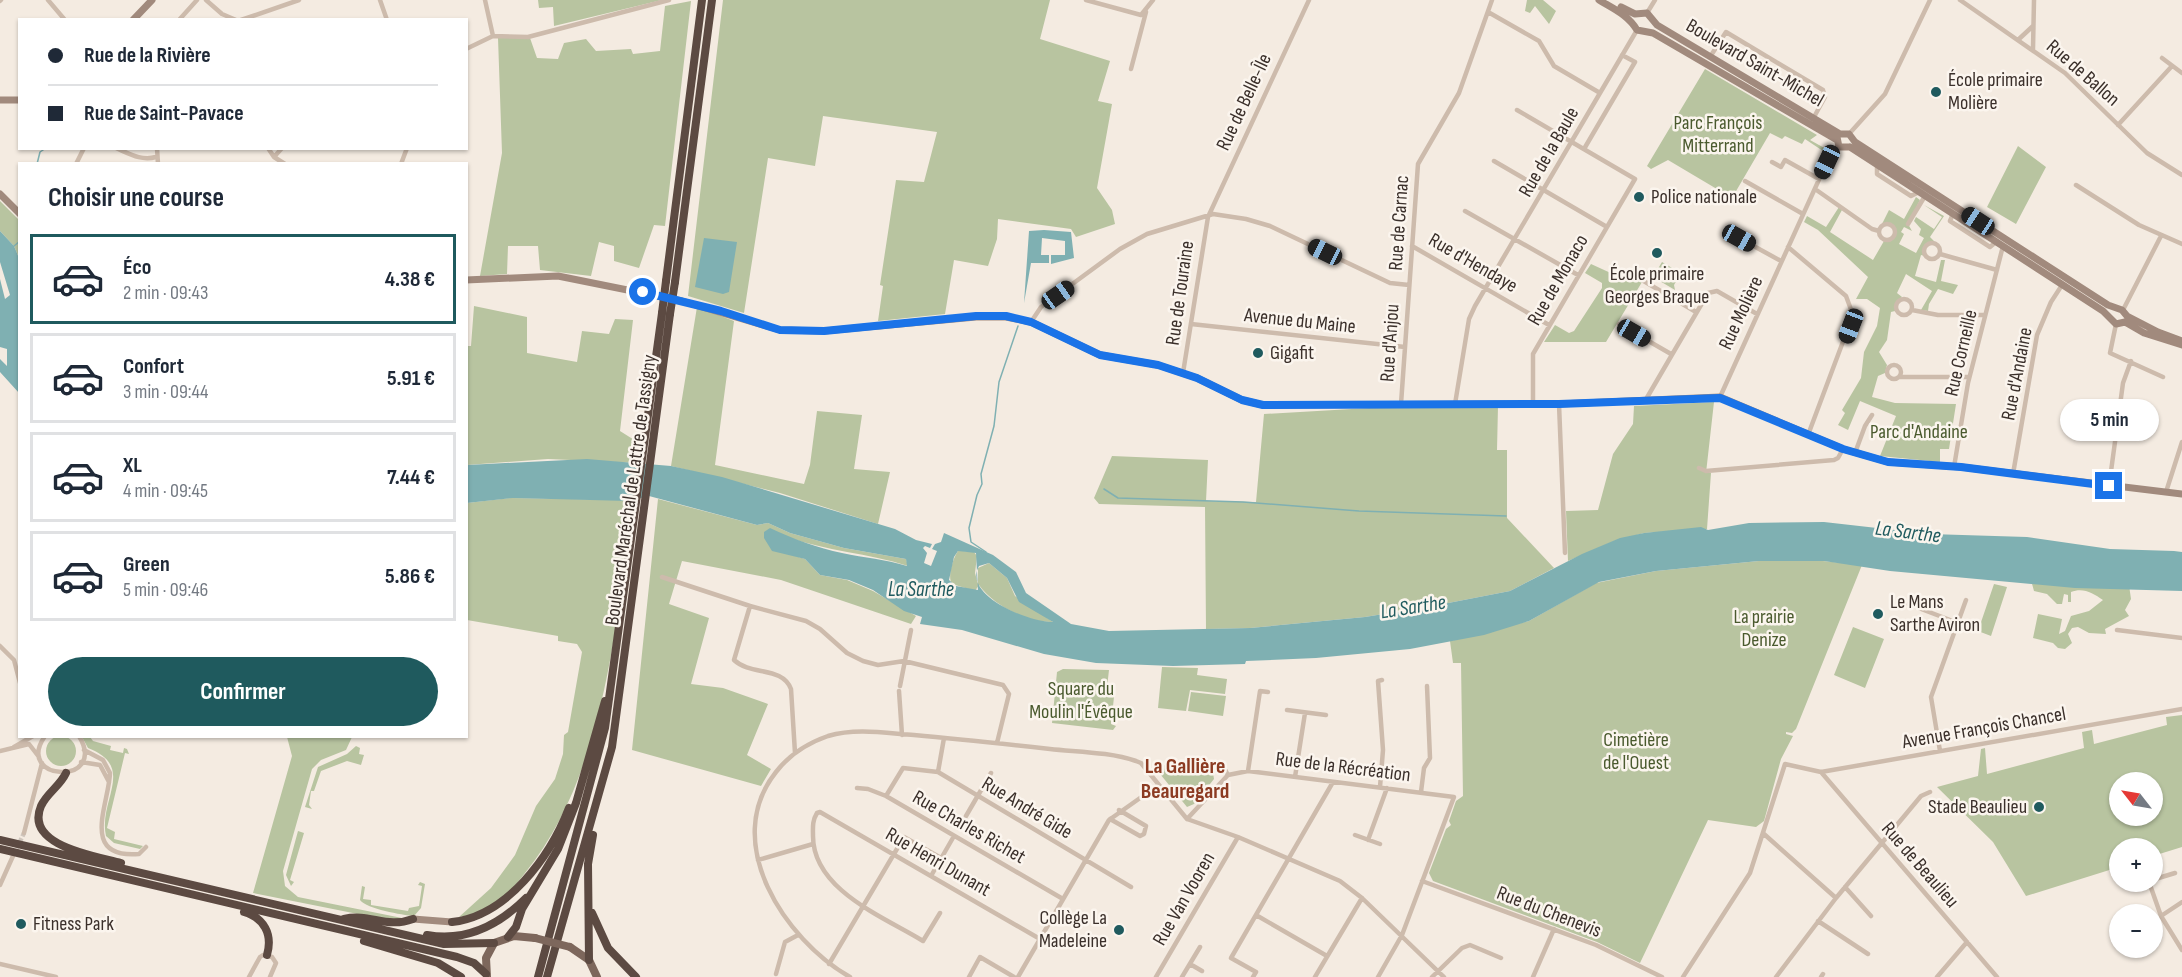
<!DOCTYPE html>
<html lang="fr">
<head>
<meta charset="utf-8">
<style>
  body { margin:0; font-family:"Sofia Sans Condensed",sans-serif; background:#f6f6f7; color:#1f2937; height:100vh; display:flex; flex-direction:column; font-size:22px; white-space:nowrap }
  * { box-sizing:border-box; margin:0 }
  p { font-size:20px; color:#747a83 }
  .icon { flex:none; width:33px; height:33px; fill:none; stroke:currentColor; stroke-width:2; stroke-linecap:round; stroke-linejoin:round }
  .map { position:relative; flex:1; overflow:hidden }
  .side { position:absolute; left:18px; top:162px; width:450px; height:576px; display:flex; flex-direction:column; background:#fff; border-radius:0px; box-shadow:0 2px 4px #0004 }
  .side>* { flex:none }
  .hud { position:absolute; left:18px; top:18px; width:450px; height:132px; border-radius:0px; box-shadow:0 2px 4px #0004; display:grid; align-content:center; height:132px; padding:0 30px; background:#fff }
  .needle { width:39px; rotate:301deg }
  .tools { position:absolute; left:2109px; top:772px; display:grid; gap:12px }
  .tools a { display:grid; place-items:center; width:54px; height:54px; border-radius:50%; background:#fff; box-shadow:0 2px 4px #0004; font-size:30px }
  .end { position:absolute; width:27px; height:27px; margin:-14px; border:8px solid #1a73e8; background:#fff; box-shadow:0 0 0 3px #fff }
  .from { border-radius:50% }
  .bubble { position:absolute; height:42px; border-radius:21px; background:#fff; box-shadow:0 2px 4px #0004; font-size:20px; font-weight:700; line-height:42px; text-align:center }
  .car { position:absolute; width:18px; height:36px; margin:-18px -9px; border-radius:8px; box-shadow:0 0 4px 2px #0007; background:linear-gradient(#222 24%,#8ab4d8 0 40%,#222 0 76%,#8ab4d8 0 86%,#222 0) }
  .hud b { display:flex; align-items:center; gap:21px; height:57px; font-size:22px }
  .hud b+b { border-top:2px solid #e0e1e3 }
  .hud i { width:15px; height:15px; background:#1f2937 }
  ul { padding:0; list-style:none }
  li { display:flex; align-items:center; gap:18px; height:90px; margin:0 12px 9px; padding:0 18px; border:3px solid #e0e1e3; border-radius:0px }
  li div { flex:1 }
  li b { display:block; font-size:22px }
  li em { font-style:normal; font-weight:700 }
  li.current { border-color:#1f5a5e }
  li>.icon { width:54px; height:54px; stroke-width:1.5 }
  h2 { padding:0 30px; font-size:27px; line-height:72px }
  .button { display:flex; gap:12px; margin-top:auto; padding:12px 30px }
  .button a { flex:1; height:69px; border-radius:36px; background:#1f5a5e; color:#fff; font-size:24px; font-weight:700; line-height:69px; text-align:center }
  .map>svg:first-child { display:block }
  .green { fill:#b8c4a0; fill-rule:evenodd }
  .water { fill:#7fb0b2; fill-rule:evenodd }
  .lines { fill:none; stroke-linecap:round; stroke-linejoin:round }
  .stream { stroke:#7fb0b2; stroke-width:1.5 }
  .street-tunnel { stroke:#cfc6bd; stroke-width:4.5; stroke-dasharray:4.5 2; stroke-linecap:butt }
  .street { stroke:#cdbbac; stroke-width:4.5 }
  .secondary { stroke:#a18a7d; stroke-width:7 }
  .primary { stroke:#7d675c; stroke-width:8 }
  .highway { stroke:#5c4a42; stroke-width:8 }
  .primary-bridge { stroke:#7d675c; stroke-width:8 }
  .highway-bridge { stroke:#5c4a42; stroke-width:8 }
  .route { stroke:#1a73e8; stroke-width:8 }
  .poi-dot { fill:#1f5a5e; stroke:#fbf5ee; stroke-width:2 }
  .labels { text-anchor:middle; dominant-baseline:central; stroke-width:5; stroke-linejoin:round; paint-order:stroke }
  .street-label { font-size:20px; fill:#3b302b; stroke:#fbf5ee }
  .poi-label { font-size:20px; fill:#3b302b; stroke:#fbf5ee; text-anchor:start }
  .park-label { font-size:20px; fill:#4a5a2e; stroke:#fbf5ee }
  .water-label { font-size:21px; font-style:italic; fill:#1f5a5e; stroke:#fbf5ee }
  .quarter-label { font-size:22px; font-weight:bold; fill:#8c3b22; stroke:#fbf5ee }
</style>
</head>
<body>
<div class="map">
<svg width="2182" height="977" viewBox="0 0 2182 977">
  <rect width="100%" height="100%" fill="#f4ebe1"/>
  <path class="green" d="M538,0H662L554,26L553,7L539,8Z
    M723,0H1050L1040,39L1110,61L1098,101L1112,104L1097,188L1112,210L1115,224L1076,237L1071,229L998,219L997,239L988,266L954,260L945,314L878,321L883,286L880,285L896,180L924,182L937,132L823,116L815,166L768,158L744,313L688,296Z
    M1527,0H1543L1556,11L1549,24L1535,6L1530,13L1525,11Z
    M691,1L665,226L654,225L639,268L614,261V246L599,242L591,276L540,270L538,246H508L507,274L480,276L502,153L498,38H530L537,58L558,59L564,43L586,39L596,51L631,49L633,54L660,51L665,6Z
    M1705,69L1817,135L1810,140L1828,150L1826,153L1805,139L1802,144L1785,136L1782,139L1770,133L1732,198L1668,160L1651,169L1647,166Z
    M2018,146L2046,167L2016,224L1987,207Z
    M1916,197L1920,200L1908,224L1912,231L1904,227L1901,232L1904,234L1899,244L1916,253L1924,238L1919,235L1921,229L1914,221L1916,217L1934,229L1942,217L1924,205L1944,216L1930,237L1936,243L1926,246L1925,256L1921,255L1915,276L1936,282L1941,260H1945L1941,281L1958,285L1953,294L1938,289L1929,304L1928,311L1921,310L1932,291L1906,274L1897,293L1902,297L1897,302L1895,311L1891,312L1887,340L1879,352L1887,365L1885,373L1878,376L1872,397L1895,403L1956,404L1949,449H1940V462L1880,456L1896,416L1860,401L1848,430L1838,425L1845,413L1842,410L1861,378L1864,352L1877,326L1880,308L1867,299H1856L1868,277L1818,230L1804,222L1807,216L1826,227L1839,207L1842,210L1830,232L1873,260L1884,241L1895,236L1894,227L1886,223L1881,226L1889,210L1904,219Z
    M0,201L19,220V258L14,246L0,231Z
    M1662,262L1684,275L1682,279L1679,276L1674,285L1675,290L1653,277Z
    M1591,264L1626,280L1630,281L1637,269L1650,272L1640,279L1642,282L1606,342H1544L1555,325L1569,333L1574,331L1602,288V283L1585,273Z
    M474,306L527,317V353L577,362L582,331L609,334L615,319L633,320L620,431L639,443L638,463L548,459L467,465L466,346H471Z
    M697,307L734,321L715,465L804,484L810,465L817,411L862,415L854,469L890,472L878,524L780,493L671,466Z
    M1714,402L1706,473H1711L1707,529L1644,533L1612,542L1568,561L1566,511L1598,510L1613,454L1633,424L1634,406Z
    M1403,406H1498L1497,450H1507V518L1554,568L1510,591L1438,605L1365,617L1250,628L1206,629L1205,507L1099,504L1094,498L1112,456L1208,460L1206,501L1256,502L1264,414Z
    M511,498L632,500L630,530C613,645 601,779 525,873C516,885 500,904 485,910C477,914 467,915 459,917L491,888L515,855L536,806L555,779L563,754L564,735L568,732L582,652L577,644L558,641V636L467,620V503Z
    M658,499L757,525L768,523L790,533L844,548L906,559L908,566C868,553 826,551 787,537L780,551L805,559L820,575L847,580L873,591L916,616L911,624L781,580L682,561L669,604L709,618L691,684L723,688L768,704L747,755L771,769L761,786L632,750Z
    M963,551L974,552L977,556L975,573L978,584V568L989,563L1007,578L1015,596L1053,622C1028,623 994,606 979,585L975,591L952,584C947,577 953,558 958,551Z
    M1759,561H1823L1862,565L1796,729L1792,733L1786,732V734L1793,736L1781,759L1764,821L1756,827L1708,820L1640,963L1597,942L1433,881L1429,873L1446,829L1451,825L1449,821L1456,801L1463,796L1461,663H1453L1450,641L1529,621L1596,583L1656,571Z
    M2031,580L2129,585L2131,599L2125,610L2129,616L2105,629L2106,634L2089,633L2078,627L2072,628L2068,634L2072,643L2065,649L2058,648L2053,643L2033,638L2038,614L2062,619L2059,634L2065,631L2071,616L2089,611L2103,600C2093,593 2083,587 2071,592V602H2068V595L2064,594L2062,604H2057L2047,594L2034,591Z
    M1994,584L2007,587L1991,636L1978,631Z
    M1853,627L1884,639L1865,688L1834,675Z
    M1162,667L1198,668L1197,675L1227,679L1225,694L1190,690L1186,711L1158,708Z
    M1063,669L1109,670L1106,696L1114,697L1111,724L1116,726L1113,730L1052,723L1057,672Z
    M1191,692L1226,696L1223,716L1188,711Z
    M2182,715V847L2153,856L2152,849H2120L2119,867L2026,896L1993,842L1937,787L1978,776L1981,749L1985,748L1987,774L2084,748L2082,732L2092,730L2094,744L2167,725L2166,717ZM2120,783H2152V816H2120Z
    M46 751a15 15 0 1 1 30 0a15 15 0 1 1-30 0Z
    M82,737H90L93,741L111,746L110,750L123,753L124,748L127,749L129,754L125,753L107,828L115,832L114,839L143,846L140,849L114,843L106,836C98,800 137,767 88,748Z
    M287,737H352L346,750L321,760L312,769L283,871L285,886L298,897L407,919L398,922L253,893L292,756Z
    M356,746L360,748L359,754L364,755L361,765L347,761L321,771L314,791H311L309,805L312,809L305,807L318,767L347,754Z
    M1165,765L1213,773L1214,779L1194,804L1187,807L1156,769Z
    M298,831L304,833L290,880L294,882L291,886L286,875Z
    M420,882L425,884L421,908L414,916C402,915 367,909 360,900L362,886L365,887L363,899L371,900V905L408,911L409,908L419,906L422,886L418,885Z"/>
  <path class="water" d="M1044,230L1071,232L1074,258L1051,264V255H1065V241L1042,238L1041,255H1049V263H1031L1024,303L1029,231Z
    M0,231L14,246L19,258V393L0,372V359L7,366V349L0,347V279L5,299L10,295L0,262Z
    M704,238L737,242L729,292L723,294L695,287Z
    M587,459L671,466L722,477L895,529L916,540L932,544L930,548L925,546L923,548L927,553L924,563L931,566L937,551L932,549L935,544L941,542L944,533L993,555L1016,572L1026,593L1071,624L1109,631L1250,628L1365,617L1438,605L1510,591L1582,554L1620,538L1644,533L1701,527L1708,530L1749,523L1824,522L1930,534L2027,537L2110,549L2174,551L2182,552V591L2075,588L1890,571L1824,561H1759L1656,571L1599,582L1529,621L1484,635L1410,649L1316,658L1246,661L1245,664L1173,666L1096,663L1044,654L962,630L920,624L922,617L904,611L873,590L849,580L820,575L805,559L772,551L764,538V532L770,528C793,539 818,548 842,553C865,558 885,559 907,566L906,559L844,548L790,533L768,523L757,525L649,496L629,501L512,498L467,503V465ZM958,551L976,553L978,590L956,586L949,580L954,557ZM989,563L1007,578L1019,602L1053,622C1031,623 962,596 979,566Z"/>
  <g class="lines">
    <path class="stream" d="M37,164L40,152L46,148
      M14,246L20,241
      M1104,489L1118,498L1243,502L1359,511L1506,516
      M986,552L971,542L969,528L977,495L982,484L981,474L994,426L999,382L1018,326"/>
    <path class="street-tunnel" d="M14,854L24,833"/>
    <path class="street" d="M48,0L65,20
      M206,0L222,14L236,20
      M380,0L387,20
      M485,0L493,36
      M1086,0L1141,15L1153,0
      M1960,0L2065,73L2147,153L2182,175
      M0,1L1,0
      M1488,12L1539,41L1554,66L1600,93
      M1647,13L1655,0
      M179,20L197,0
      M241,20L299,0
      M2019,39L2033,26
      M466,49L493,36L528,37L669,0
      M2033,49L2034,0
      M1710,57L1726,32L1823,90L1825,97L1814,117
      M2162,58L2182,73
      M1131,69L1146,12
      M1517,110L1635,179L1533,354V403
      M2118,125L2172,66
      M1849,134L1885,94L1930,0
      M116,148C130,154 141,161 156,157
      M157,148L158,164
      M268,148L274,157L285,164
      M1584,149L1635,62L1622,55
      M274,157L282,148
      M1494,161L1607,227
      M1772,162L1781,167L1785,160L1819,179
      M76,164L84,148
      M401,164L407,148
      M1877,165V174L1911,196L1919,192
      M1745,181L1803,214
      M2076,185L2139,225L2182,244
      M1815,189L1872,229L1879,231
      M1465,211L1578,275
      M1953,214L1950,221L1990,247L1996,242
      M1908,224L1925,196
      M1879 232a8 8 0 1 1 16 0a8 8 0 1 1-16 0Z
      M1739,238L1781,261
      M1924 251a8 8 0 1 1 16 0a8 8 0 1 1-16 0Z
      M1412,246L1549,325
      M1788,247L1846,296L1853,315L1808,435
      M1940,254L1997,270
      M1642,280L1696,312
      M1896 307a8 8 0 1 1 16 0a8 8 0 1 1-16 0Z
      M1912,310L1938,315H1984
      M2123,310L2161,236
      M1031,322L1041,307L1120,249L1147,234L1213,214L1246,219L1270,226L1390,283L1409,285
      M1191,324L1405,347
      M1619,324L1671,354
      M2116,324L2110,353L2163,377
      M1887 372a7 7 0 1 1 14 0a7 7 0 1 1-14 0Z
      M1183,373L1208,217L1309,0
      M1899,377H1969
      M1720,397L1832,151L1838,146
      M1645,401L1708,293L1717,291L1757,314
      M1401,404L1418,164L1459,93L1492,0
      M1455,404L1469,319L1475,306L1637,30
      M1559,404L1565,553
      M1855,453L1865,426L1872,415
      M1954,467L1968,383L2003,246
      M1699,468L1706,471L1834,460L1838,458L1843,449
      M2013,474L2037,335L2051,302L2062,285
      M2109,486L2123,383L2131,361
      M2166,492L2182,442
      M662,577L750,606
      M1908,604L1958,623
      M2117,630L2182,638
      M0,646L14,660L20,683
      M900,686L911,630
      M899,691L902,735
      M1287,710L1326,715
      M45,736C13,782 109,786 79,736
      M944,738L938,772L1131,887
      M14,747L33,736
      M84,750L103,760L110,773C109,804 79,859 139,854L146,847
      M0,751L29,744L39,757
      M1940,751L1931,697L1966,600
      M795,753L791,689C782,666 751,676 734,660L750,606L806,621L820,629L847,653L863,661L878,665L904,661L1003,685L1009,694L997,743
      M81,762L100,765L109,782
      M1207,764L1223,766L1228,775
      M1248,771L1260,691L1268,692
      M1821,772L1997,977
      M1295,777L1305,713
      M1380,787L1383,750L1378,681L1382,680
      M857,788L868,789L886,796L1063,899
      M1421,792L1424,768L1430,758L1427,686
      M886,796L903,768L938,772
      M966,816L991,773
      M1110,819L1140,836L1144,834L1146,826L1119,810
      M1187,819L1228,775L1248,771L1454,797L1402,935L1378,977
      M24,833L42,763
      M1764,834L1836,898
      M1355,835L1380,844
      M1368,840L1387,788
      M758,860L813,844
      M931,876L954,836
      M2152,880L2175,873
      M1422,881L1596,945L1662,977
      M2149,882L2161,916L2182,950
      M0,885L13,856
      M1845,887L1871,916
      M940,913L923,941C884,917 813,890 813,836C813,828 812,821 817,813L820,812L1040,939
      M1256,915L1327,956
      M2161,916L2182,902
      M1818,921L1868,954
      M0,964L56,977
      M829,964L904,837L941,858
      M1190,964L1202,971
      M776,974L785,942L798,935
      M249,977L260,957L263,955L272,957L276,963L270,977
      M850,977C785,940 720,842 776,772C789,755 808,743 828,736C856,728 885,733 914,735C959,739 1005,744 1050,749C1078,752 1110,752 1136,761L1141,763L1187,819L1238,837L1340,881L1362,898L1444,977
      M969,977L980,957L1014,977
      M1018,977L1109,820L1157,786
      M1156,977L1238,837
      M1182,977L1200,947
      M1253,977L1256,972L1231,958L1333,782
      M1315,977L1362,898
      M1432,977L1462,948L1470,945L1501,958
      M1533,977L1554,929
      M1683,977L1750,873L1785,764L1821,772L2182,709
      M1776,977L1836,898L1921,796L1930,792
      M1821,977L1823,974
      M1937,977L1967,942"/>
    <path class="secondary" d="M1599,0C1614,9 1628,15 1637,30L1653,33L1837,140
      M1621,7L1635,14L1647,13L1657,25L1840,134
      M133,20L152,0
      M0,100H20
      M1840,134H1849L1855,142L2108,305L2122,310L2127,316L2158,332L2182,341
      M1837,137L1839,147H1850
      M1850,147L2103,311L2116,324L2125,322
      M0,194L20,214
      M466,280L558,276L682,301L780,330L824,331L976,317H1006L1031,322L1100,355L1158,365L1197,378L1242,400L1263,405L1559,404L1720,397L1843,449L1888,462L1961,467L2182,494
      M2125,322L2144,333L2182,345
      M413,919L452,922"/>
    <path class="primary" d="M570,947L589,960L597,977
      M487,977L486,958L494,943L514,936L535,938"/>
    <path class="highway" d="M666,281L702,0
      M675,282L712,0
      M66,773C60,786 47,793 41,806C24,846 96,856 121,863
      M0,840L444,944L494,943
      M0,849L457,957L474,963L486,974
      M244,912C264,918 273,934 267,955
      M592,913L608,948L636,977
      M344,919C370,913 386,929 413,919
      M452,922C507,916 550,857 569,808
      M427,935C466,942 499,925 526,898
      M508,937L516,927L522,909L558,849L576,803L605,701
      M364,941L438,963L461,977
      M589,960L588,864L593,835
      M538,977L605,728L662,313
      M547,977L612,747L670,314"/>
    <path class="primary-bridge" d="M535,938L570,947"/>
    <path class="highway-bridge" d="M662,313L666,281
      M670,314L675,282"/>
  </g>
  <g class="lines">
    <path class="route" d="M643,292L721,311L780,330L824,331L976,316H1006L1031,322L1100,355L1158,365L1197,378L1242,400L1263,405L1559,404L1720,398L1843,449L1888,462L1961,467L2109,486"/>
  </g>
  <g class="poi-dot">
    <circle cx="1936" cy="92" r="6"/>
    <circle cx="1639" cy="197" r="6"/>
    <circle cx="1657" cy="253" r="6"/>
    <circle cx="1258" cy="353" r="6"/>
    <circle cx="1878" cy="614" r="6"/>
    <circle cx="2039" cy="807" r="6"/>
    <circle cx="21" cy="924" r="6"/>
    <circle cx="1119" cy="930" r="6"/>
  </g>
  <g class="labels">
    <g class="street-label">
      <text transform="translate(1755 63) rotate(30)">Boulevard Saint-Michel</text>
      <text transform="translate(2083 73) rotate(41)">Rue de Ballon</text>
      <text transform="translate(1244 102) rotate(-65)">Rue de Belle-Île</text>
      <text transform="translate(1549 152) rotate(-60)">Rue de la Baule</text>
      <text transform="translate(1399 223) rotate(-86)">Rue de Carnac</text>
      <text transform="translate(1473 263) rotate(30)">Rue d'Hendaye</text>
      <text transform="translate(1558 280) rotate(-60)">Rue de Monaco</text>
      <text transform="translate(1180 293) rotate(-82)">Rue de Touraine</text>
      <text transform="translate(1741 313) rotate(-65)">Rue Molière</text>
      <text transform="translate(1300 321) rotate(6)">Avenue du Maine</text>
      <text transform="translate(1390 343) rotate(-86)">Rue d'Anjou</text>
      <text transform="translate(1961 353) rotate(-77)">Rue Corneille</text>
      <text transform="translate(2017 374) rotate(-79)">Rue d'Andaine</text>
      <text transform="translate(631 490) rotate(-82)">Boulevard Maréchal de Lattre de Tassigny</text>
      <text transform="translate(1984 728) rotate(-10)">Avenue François Chancel</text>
      <text transform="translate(1343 767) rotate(7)">Rue de la Récréation</text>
      <text transform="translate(1027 808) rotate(31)">Rue André Gide</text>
      <text transform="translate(969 827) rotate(30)">Rue Charles Richet</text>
      <text transform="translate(938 862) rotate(30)">Rue Henri Dunant</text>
      <text transform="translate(1920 865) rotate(49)">Rue de Beaulieu</text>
      <text transform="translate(1184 899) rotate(-60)">Rue Van Vooren</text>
      <text transform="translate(1549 912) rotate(21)">Rue du Chenevis</text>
    </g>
    <g class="poi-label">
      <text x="1948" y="80">École primaire<tspan x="1948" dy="23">Molière</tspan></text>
      <text x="1651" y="197">Police nationale</text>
      <text x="1657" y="274" text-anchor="middle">École primaire<tspan x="1657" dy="23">Georges Braque</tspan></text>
      <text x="1270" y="353">Gigafit</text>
      <text x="1890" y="602">Le Mans<tspan x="1890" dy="23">Sarthe Aviron</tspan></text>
      <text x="2027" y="807" text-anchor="end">Stade Beaulieu</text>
      <text x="1107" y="918" text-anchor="end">Collège La<tspan x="1107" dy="23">Madeleine</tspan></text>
      <text x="33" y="924">Fitness Park</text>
    </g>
    <g class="park-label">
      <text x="1718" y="123">Parc François<tspan x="1718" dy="23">Mitterrand</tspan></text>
      <text x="1919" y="432">Parc d'Andaine</text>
      <text x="1764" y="617">La prairie<tspan x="1764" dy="23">Denize</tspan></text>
      <text x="1081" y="689">Square du<tspan x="1081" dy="23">Moulin l'Évêque</tspan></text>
      <text x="1636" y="740">Cimetière<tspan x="1636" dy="23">de l'Ouest</tspan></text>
    </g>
    <g class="water-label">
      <text transform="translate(1908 532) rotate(7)">La Sarthe</text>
      <text x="921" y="589">La Sarthe</text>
      <text transform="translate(1413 607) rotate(-9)">La Sarthe</text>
    </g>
    <g class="quarter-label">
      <text x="1185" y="766">La Gallière<tspan x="1185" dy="25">Beauregard</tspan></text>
    </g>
  </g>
</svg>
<div class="tools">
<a><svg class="needle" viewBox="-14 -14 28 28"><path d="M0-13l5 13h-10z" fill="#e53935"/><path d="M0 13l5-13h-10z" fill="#747a83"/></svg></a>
<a>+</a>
<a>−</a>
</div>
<i class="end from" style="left:643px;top:292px"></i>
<i class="end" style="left:2109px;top:486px"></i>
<div class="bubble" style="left:2060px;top:399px;width:99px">5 min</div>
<i class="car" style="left:1827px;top:162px;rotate:205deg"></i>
<i class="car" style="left:1978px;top:221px;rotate:303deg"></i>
<i class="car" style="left:1739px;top:238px;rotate:119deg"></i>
<i class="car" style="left:1325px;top:252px;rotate:296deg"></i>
<i class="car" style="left:1058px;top:295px;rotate:55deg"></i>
<i class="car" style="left:1851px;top:326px;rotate:201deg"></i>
<i class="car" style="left:1634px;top:333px;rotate:120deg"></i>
<div class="hud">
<b><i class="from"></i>Rue de la Rivière</b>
<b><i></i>Rue de Saint-Pavace</b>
</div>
<section class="side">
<h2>Choisir une course</h2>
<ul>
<li class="current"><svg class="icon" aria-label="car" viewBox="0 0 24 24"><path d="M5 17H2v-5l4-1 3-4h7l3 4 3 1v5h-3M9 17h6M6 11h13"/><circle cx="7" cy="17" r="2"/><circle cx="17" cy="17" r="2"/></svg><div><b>Éco</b><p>2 min · 09:43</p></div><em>4.38 €</em></li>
<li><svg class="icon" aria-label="car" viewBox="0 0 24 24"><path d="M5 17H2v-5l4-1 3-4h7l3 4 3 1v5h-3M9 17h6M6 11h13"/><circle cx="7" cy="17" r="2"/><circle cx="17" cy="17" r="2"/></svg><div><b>Confort</b><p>3 min · 09:44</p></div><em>5.91 €</em></li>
<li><svg class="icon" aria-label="car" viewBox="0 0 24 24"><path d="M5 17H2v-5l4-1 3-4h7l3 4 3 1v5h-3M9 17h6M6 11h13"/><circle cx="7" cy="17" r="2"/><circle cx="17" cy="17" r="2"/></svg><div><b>XL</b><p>4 min · 09:45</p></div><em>7.44 €</em></li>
<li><svg class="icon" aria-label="car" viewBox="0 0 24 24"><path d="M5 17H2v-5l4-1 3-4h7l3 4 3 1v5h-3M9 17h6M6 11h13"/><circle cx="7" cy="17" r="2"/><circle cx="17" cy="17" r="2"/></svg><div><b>Green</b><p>5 min · 09:46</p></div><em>5.86 €</em></li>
</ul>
<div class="button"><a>Confirmer</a></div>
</section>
</div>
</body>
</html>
